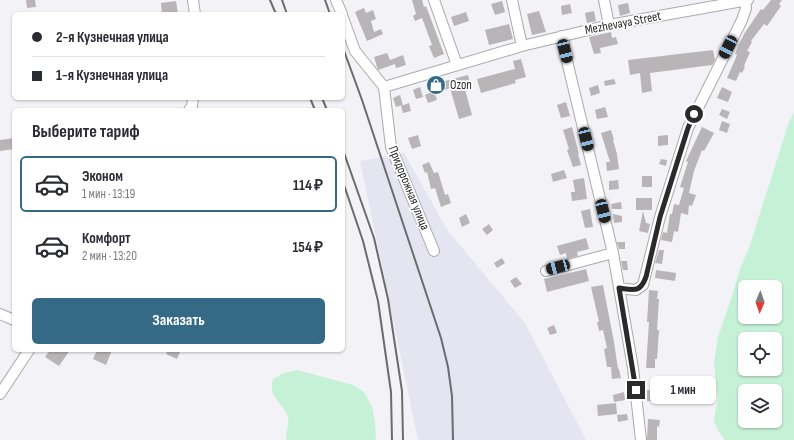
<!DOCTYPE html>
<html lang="ru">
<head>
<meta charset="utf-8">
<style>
  body { margin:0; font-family:"Sofia Sans Condensed",sans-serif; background:#f7f7f7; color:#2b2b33; height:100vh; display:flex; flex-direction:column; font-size:15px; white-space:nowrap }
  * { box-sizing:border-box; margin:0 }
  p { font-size:13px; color:#7c7c81 }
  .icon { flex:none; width:22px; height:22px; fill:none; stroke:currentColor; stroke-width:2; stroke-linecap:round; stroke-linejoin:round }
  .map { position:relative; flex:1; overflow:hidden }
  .side { position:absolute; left:12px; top:108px; width:333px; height:244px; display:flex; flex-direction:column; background:#fff; border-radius:6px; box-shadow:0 1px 3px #0004 }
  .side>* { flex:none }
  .top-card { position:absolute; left:12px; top:12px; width:333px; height:88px; border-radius:6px; box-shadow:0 1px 3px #0004; display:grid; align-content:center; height:88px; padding:0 20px; background:#fff }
  .needle { width:26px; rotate:182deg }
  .fabs { position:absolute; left:738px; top:280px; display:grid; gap:8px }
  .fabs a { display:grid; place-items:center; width:44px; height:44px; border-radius:6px; background:#fff; box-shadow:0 1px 3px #0004; font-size:20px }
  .end { position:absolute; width:18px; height:18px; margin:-9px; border:5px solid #2a2a2b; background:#fff; box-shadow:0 0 0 2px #fff }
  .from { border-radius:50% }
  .bubble { position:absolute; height:28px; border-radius:6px; background:#fff; box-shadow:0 1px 3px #0004; font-size:13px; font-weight:700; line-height:28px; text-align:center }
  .car { position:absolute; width:12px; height:24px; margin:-12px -6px; border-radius:5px; box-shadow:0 0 3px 1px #0007; background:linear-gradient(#222 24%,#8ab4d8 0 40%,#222 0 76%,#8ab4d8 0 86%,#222 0) }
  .top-card b { display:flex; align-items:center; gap:14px; height:38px; font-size:15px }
  .top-card b+b { border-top:1px solid #e1e1e2 }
  .top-card i { width:10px; height:10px; background:#2b2b33 }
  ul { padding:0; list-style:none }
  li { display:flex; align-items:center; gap:12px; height:56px; margin:0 8px 6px; padding:0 12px; border:2px solid transparent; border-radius:6px }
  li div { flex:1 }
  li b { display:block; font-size:15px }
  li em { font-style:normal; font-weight:700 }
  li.current { border-color:#346a85 }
  li>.icon { width:36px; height:36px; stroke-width:1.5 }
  h2 { padding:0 20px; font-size:18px; line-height:48px }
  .cta { display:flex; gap:8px; margin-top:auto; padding:8px 20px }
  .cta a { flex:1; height:46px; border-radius:6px; background:#346a85; color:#fff; font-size:16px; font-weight:700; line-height:46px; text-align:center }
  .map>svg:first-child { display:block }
  .built { fill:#e4e5f0 }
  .green { fill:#c5f1d7; fill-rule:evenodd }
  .building { fill:#b8b4b7 }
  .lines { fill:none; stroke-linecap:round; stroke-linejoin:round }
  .minor-casing { stroke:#aaaaae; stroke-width:12 }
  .minor { stroke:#fff; stroke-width:10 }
  .rail { stroke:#6c6c6e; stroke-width:2 }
  .route { stroke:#2a2a2b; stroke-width:5 }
  .labels { text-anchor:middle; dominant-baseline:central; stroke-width:3.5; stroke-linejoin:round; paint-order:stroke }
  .street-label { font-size:13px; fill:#2a2a2b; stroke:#fff }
  .poi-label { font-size:13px; fill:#2a2a2b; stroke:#fff; text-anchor:start }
</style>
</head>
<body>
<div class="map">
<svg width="794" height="440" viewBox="0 0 794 440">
  <rect width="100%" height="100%" fill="#f3f3f7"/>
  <path class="built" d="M404,153L448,231L525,323L586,440H418L360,161Z"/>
  <path class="green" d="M794,112V440H725L719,432L714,422L715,412L718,400L714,363L718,337L732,296L740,269L749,248L789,122ZM745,287H775V317H745ZM745,339H775V369H745ZM745,391H775V421H745Z
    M297,370L353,385L364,392L372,407L375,422L376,440H286C286,433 289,424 288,418C284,402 267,398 273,379L284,373Z"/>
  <path class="building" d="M26,0H35L36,7L27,8Z
    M412,0H422L424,7L426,6L444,54L434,58L429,46L432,45L422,18L415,21L413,16L416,14Z
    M771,0H782L779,4L781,6L767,26L764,24L751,41L752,42L747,51L750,52L744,66L745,67L742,73L740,72L736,81L727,78L737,55L735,54L738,46L744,34L761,9L763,10Z
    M176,1L178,14H162L161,3Z
    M502,1L505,12L495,15L491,4Z
    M628,3L630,13L620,16L618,5Z
    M570,4L572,13L562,15L561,6Z
    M364,8L366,13L373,10L376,19L371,21L374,32L381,29L383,34L367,41L355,12Z
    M539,11L546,32L532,35L527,14Z
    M594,11L596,21L587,23L585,13Z
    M466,12L469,21L454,26L451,17Z
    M509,24L513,39L489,45L485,30Z
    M611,32L612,38L616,37L618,44L600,48L601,53L594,54L589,37Z
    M713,50L715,60L712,65L650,73L652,91L642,93L640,73L630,75L628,60Z
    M387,53L390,60L403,55L406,65L396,68L395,64L378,70L374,57Z
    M521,59L526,77L515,80L516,83L481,93L477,79L515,69L513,61Z
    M468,75L470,84L464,86L472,115L459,119L450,88L436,93L433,84Z
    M614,79L616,84L605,86L604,81Z
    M598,85L600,93L591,96L589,88Z
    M420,87L423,97L416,99L413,90Z
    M722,87L732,92L728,102L717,98Z
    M434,91L437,100L428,103L425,95Z
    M400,95L403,105L396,107L393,98Z
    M566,102L570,116L561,118L557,105Z
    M409,103L411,111L403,113L401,106Z
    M605,107L608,117L597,119L595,110Z
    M722,109L730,112L727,119L719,115Z
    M722,121L730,124L727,133L719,130Z
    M572,127L579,154H578L581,165L573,167L567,150L569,149L563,130Z
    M702,127L714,133L704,151L702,150L694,171L689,193L696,195L692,206L689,205L688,215L681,213L678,232L674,231L672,242L661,240L663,232L667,233L670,214H672L674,204L679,205L684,188L680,187L688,162L686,161Z
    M611,130L614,140H613L617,154L619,169L607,171L606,162H610L601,133Z
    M418,135L421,146L412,149L408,138Z
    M668,135V145L658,146V136Z
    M14,138V149L0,151V140Z
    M661,159L667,160L666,166L659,164Z
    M429,162L434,173L438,172L445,195L448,194L451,203L441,207L435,188L431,189L427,172L425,173L422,165Z
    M564,170L567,178L553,182L551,174Z
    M642,176H652V187H642Z
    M584,178L587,199L572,201L571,192H575L573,180Z
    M618,180L619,189L609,190V181Z
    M636,198H652V210H636Z
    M621,202L622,209H612L611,204Z
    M590,209L593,227L585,228L581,211Z
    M643,211L646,223L650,224L648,233L639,231Z
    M466,214L470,223L462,227L459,218Z
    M613,214L622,216V222L614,223Z
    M489,224L493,230L487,235L482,229Z
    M586,238L589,249L577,252L578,256L567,259L566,253L560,255L557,246Z
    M617,242H625V249H619Z
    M659,250H664L662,264L655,263Z
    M502,258L505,263L497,268L494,263Z
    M621,261H627L628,270H623Z
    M586,269L589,281L547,292L544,279Z
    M656,270L676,273L675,281L655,278Z
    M516,277L522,284L515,288L510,281Z
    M603,285L614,342L618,369H619L621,378L612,379L611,367H607L604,349L607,348L603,330L599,331L597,322H599L591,287Z
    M649,290L658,291L657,299H659L657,330H659L657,359H655V368H646L649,322H647Z
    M554,325L557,333L550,335L547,328Z
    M50,350H70L59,366L45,357Z
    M97,350H112L106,365L93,359Z
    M168,350H176L180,352L177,359L166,354Z
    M647,390H659V401H647Z
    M624,392L625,400L614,402L613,395Z
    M616,403L617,414L598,416L597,405Z
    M627,414L628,420L618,422L617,415Z
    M648,419L660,420L659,427L657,426V440H647Z"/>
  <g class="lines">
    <defs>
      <path id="minor" d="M193,0L195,14
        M336,0L342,14
        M434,0L457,65
        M512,0L522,46
        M604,0L609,25
        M343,18L355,51L384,87L391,147L434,251
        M561,36L613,253L633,368L641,440
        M384,87L522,46L609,25L748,0
        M189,110L192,106L193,98
        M546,271L613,253
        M619,288L636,290L643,285L660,217L688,128L742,20L746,8L745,1
        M0,314L14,320
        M0,394L29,350"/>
    </defs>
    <use href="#minor" class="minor-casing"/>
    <use href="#minor" class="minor"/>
    <path class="rail" d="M270,0L276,14
      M282,0L287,14
      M325,0L330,14
      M343,48L362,100L441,338L448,367L452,396L453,440
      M310,98L315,110
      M322,98L327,110
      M343,150L374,238L388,299L402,391L403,440
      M343,182L363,241L378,301L391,392L392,440"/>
  </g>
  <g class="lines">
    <path class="route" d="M636,390L619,288C634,290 640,293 646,277L660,217L688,128L694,114"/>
  </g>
  <defs>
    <symbol id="shop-disc" viewBox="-11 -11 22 22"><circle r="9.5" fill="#346a85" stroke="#fff"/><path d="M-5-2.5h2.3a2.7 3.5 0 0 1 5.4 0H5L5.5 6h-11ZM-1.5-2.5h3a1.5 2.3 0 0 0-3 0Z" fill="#fff"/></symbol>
  </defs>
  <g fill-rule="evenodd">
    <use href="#shop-disc" x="425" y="74" width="22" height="22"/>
  </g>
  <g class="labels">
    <g class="street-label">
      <text transform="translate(623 23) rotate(-11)">Mezhevaya Street</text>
      <text transform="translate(409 188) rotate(68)">Придорожная улица</text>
    </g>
    <g class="poi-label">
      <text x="450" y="85">Ozon</text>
    </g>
  </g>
</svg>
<div class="fabs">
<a><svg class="needle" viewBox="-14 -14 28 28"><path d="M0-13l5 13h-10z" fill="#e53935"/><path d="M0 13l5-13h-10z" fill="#7c7c81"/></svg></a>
<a><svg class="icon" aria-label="locate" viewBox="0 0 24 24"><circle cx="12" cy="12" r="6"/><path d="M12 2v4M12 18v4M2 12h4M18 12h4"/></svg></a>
<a><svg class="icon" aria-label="layers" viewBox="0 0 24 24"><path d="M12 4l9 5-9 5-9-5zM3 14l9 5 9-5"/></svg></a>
</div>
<i class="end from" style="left:694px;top:114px"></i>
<i class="end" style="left:636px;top:390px"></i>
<div class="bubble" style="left:650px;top:376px;width:66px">1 мин</div>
<i class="car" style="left:728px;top:47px;rotate:207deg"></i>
<i class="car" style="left:565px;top:51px;rotate:166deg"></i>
<i class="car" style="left:586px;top:139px;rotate:166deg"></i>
<i class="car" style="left:603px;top:211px;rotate:167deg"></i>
<i class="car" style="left:558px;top:267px;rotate:255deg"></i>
<div class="top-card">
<b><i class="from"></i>2-я Кузнечная улица</b>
<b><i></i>1-я Кузнечная улица</b>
</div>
<section class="side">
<h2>Выберите тариф</h2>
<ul>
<li class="current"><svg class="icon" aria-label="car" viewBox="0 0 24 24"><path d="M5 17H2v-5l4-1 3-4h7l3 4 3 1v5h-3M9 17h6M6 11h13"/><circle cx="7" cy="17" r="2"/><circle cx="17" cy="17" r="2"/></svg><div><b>Эконом</b><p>1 мин · 13:19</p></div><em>114 ₽</em></li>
<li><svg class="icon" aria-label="car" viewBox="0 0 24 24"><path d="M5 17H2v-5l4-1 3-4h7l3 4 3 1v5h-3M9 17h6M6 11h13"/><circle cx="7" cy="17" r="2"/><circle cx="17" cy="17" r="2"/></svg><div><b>Комфорт</b><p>2 мин · 13:20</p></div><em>154 ₽</em></li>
</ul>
<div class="cta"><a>Заказать</a></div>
</section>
</div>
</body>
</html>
